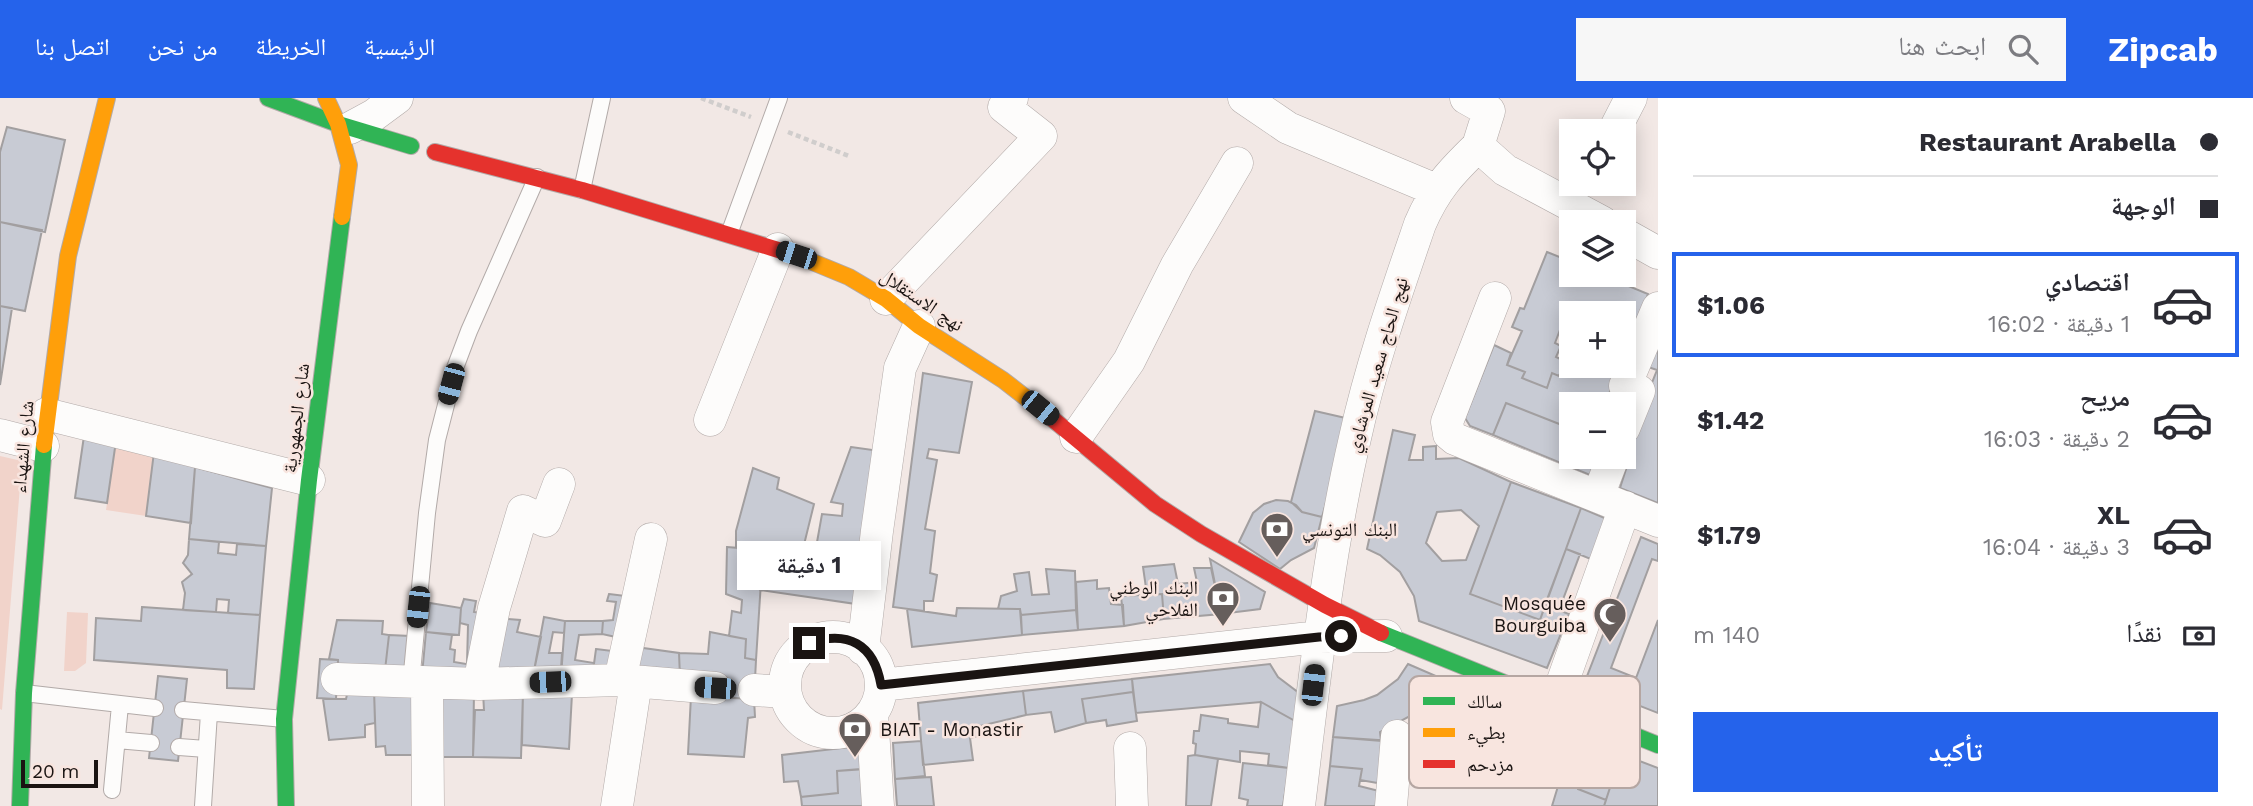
<!DOCTYPE html>
<html lang="ar">
<head>
<meta charset="utf-8">
<style>
  body { margin:0; font-family:"Work Sans","Noto Naskh Arabic",sans-serif; background:#f7f7f7; color:#2b2b33; direction:rtl; height:100vh; display:flex; flex-direction:column; font-size:26px; white-space:nowrap }
  * { box-sizing:border-box; margin:0 }
  p { font-size:23px; color:#7c7c81 }
  .icon { flex:none; width:38px; height:38px; fill:none; stroke:currentColor; stroke-width:2; stroke-linecap:round; stroke-linejoin:round }
  .map { position:relative; flex:1; overflow:hidden; direction:ltr }
  .details { display:flex; flex-direction:column; background:#fff; width:595px }
  .details>* { flex:none }
  .banner { display:grid; align-content:center; height:154px; padding:0 35px; background:#fff }
  .tools { position:absolute; left:1559px; top:21px; display:grid; gap:14px }
  .tools a { display:grid; place-items:center; width:77px; height:77px; border-radius:0px; background:#fff; box-shadow:0 4px 18px #0003; font-size:35px }
  .scale { position:absolute; left:21px; bottom:18px; width:77px; box-sizing:border-box; padding-left:7px; border:4px solid #1a1412; border-top:0; font-size:19px; line-height:24px; white-space:nowrap; color:#1a1412; -webkit-text-stroke:5px #f8e5df; paint-order:stroke }
  .end { position:absolute; width:32px; height:32px; margin:-16px; border:9px solid #1a1412; background:#fff; box-shadow:0 0 0 4px #fff }
  .from { border-radius:50% }
  .bubble { position:absolute; height:49px; border-radius:0px; background:#fff; box-shadow:0 4px 18px #0003; font-size:23px; font-weight:700; line-height:49px; text-align:center; direction:rtl }
  .car { position:absolute; width:21px; height:42px; margin:-21px -10px; border-radius:9px; box-shadow:0 0 5px 2px #0007; background:linear-gradient(#222 24%,#8ab4d8 0 40%,#222 0 76%,#8ab4d8 0 86%,#222 0) }
  .banner b { display:flex; align-items:center; gap:24px; height:66px; font-size:26px }
  .banner b+b { border-top:2px solid #e1e1e2 }
  .banner i { width:18px; height:18px; background:#2b2b33 }
  ul { padding:0; list-style:none }
  li { display:flex; align-items:center; gap:21px; height:105px; margin:0 14px 10px; padding:0 21px; border:4px solid transparent; border-radius:0px }
  li div { flex:1 }
  li b { display:block; font-size:26px }
  li em { font-style:normal; font-weight:700 }
  li.current { border-color:#2563eb }
  li>.icon { width:63px; height:63px; stroke-width:1.5 }
  .pay { display:flex; align-items:center; gap:18px; height:77px; padding:0 35px; font-size:26px }
  .pay p { margin-inline-start:auto }
  .cta { display:flex; gap:14px; margin-top:auto; padding:14px 35px }
  .cta a { flex:1; height:80px; border-radius:0px; background:#2563eb; color:#fff; font-size:28px; font-weight:700; line-height:80px; text-align:center }
  header { display:flex; align-items:center; gap:42px; box-sizing:border-box; height:98px; padding:0 35px; background:#2563eb; color:#fff }
  header strong { font-size:33px }
  nav { display:flex; gap:38px; margin-inline-start:auto; font-size:24px }
  .search { width:490px; height:63px; background:#f7f7f7; display:flex; align-items:center; gap:18px; box-sizing:border-box; padding:0 24px; border-radius:0px; color:#7c7c81; font-size:26px }
  main { display:flex; flex:1; min-height:0 }
  .map>svg:first-child { display:block }
  .green { fill:#f1d3ca }
  .building { fill:#c8cbd4; stroke:#a29fa0; stroke-width:2; fill-rule:evenodd }
  .lines { fill:none; stroke-linecap:round; stroke-linejoin:round }
  .lane-casing { stroke:#b2aaa8; stroke-width:18 }
  .street-casing { stroke:#b2aaa8; stroke-width:33 }
  .fast-casing { stroke:#b2aaa8; stroke-width:18 }
  .slow-casing { stroke:#b2aaa8; stroke-width:18 }
  .jam-casing { stroke:#b2aaa8; stroke-width:18 }
  .path { stroke:#d0cdcc; stroke-width:4.5; stroke-dasharray:5 3.5; stroke-linecap:butt }
  .lane { stroke:#fdfcfb; stroke-width:16 }
  .street { stroke:#fdfcfb; stroke-width:32 }
  .fast { stroke:#30b455; stroke-width:16 }
  .slow { stroke:#ff9f0a; stroke-width:16 }
  .jam { stroke:#e5322d; stroke-width:16 }
  .route { stroke:#1a1412; stroke-width:9 }
  .labels { text-anchor:middle; dominant-baseline:central; stroke-width:5; stroke-linejoin:round; paint-order:stroke }
  .street-label { font-size:19px; fill:#1a1412; stroke:#f8e5df }
  .poi-label { font-size:19px; fill:#1a1412; stroke:#f8e5df; text-anchor:start }
  .key { fill:#f8e5df; stroke:#b5a6a2; stroke-width:2 }
  .key-label { font-size:19px; fill:#1a1412 }
</style>
</head>
<body>
<header>
<strong>Zipcab</strong>
<div class="search"><svg class="icon" aria-label="search" viewBox="0 0 24 24"><circle cx="10" cy="10" r="6"/><path d="M15 15l6 6"/></svg>ابحث هنا</div>
<nav><a>الرئيسية</a><a>الخريطة</a><a>من نحن</a><a>اتصل بنا</a></nav>
</header>
<main>
<section class="details">
<div class="banner">
<b><i class="from"></i>Restaurant Arabella</b>
<b><i></i>الوجهة</b>
</div>
<ul>
<li class="current"><svg class="icon" aria-label="car" viewBox="0 0 24 24"><path d="M5 17H2v-5l4-1 3-4h7l3 4 3 1v5h-3M9 17h6M6 11h13"/><circle cx="7" cy="17" r="2"/><circle cx="17" cy="17" r="2"/></svg><div><b>اقتصادي</b><p>1 دقيقة · 16:02</p></div><em>$1.06</em></li>
<li><svg class="icon" aria-label="car" viewBox="0 0 24 24"><path d="M5 17H2v-5l4-1 3-4h7l3 4 3 1v5h-3M9 17h6M6 11h13"/><circle cx="7" cy="17" r="2"/><circle cx="17" cy="17" r="2"/></svg><div><b>مريح</b><p>2 دقيقة · 16:03</p></div><em>$1.42</em></li>
<li><svg class="icon" aria-label="car" viewBox="0 0 24 24"><path d="M5 17H2v-5l4-1 3-4h7l3 4 3 1v5h-3M9 17h6M6 11h13"/><circle cx="7" cy="17" r="2"/><circle cx="17" cy="17" r="2"/></svg><div><b>XL</b><p>3 دقيقة · 16:04</p></div><em>$1.79</em></li>
</ul>
<div class="pay"><svg class="icon" aria-label="cash" viewBox="0 0 24 24"><path d="M3 7h18v10H3z"/><circle cx="12" cy="12" r="2"/></svg>نقدًا<p>140 m</p></div>
<div class="cta"><a>تأكيد</a></div>
</section>
<div class="map">
<svg width="1658" height="708" viewBox="0 0 1658 708">
  <rect width="100%" height="100%" fill="#f2e8e5"/>
  <path class="green" d="M116,343L154,354L146,418L106,412Z
    M0,358L22,363L2,612L0,611Z
    M67,514L88,515L86,565L75,573H64Z"/>
  <path class="building" d="M7,29L65,42L45,134L0,124V54Z
    M0,124L42,132L25,213L0,208Z
    M1547,154L1572,164V177H1602L1648,196L1638,222L1633,220L1625,241L1624,215H1590L1570,206L1555,245L1561,248L1556,259L1565,263L1559,278L1552,275L1547,290L1522,280L1525,274L1507,267L1522,233L1512,229L1520,210L1524,211Z
    M0,208L12,210L0,287Z
    M1658,239V405L1620,390L1627,368L1620,365L1657,272L1645,268Z
    M1494,247L1511,255L1507,267L1525,274L1522,280L1547,290L1552,275L1559,278L1565,263L1585,271L1587,268H1620L1610,293L1625,299L1622,306H1572V331L1506,305L1493,337L1470,328L1465,320Z
    M923,275L972,284L959,355L929,351L927,360L937,362L925,431L935,433L930,475L937,477L933,503H924V513L893,509Z
    M1506,305L1572,331V359H1601L1590,377L1493,337Z
    M1315,313L1350,321L1322,419L1302,414L1291,404Z
    M1393,332L1415,337L1409,362H1423V349L1436,348V361L1459,360L1511,384L1470,496L1540,522L1545,507L1569,516L1547,570L1419,523L1414,498L1400,474L1380,457L1367,451ZM1461,412L1479,428L1466,462L1442,463L1426,445L1437,414Z
    M84,338L116,343L107,405L75,400Z
    M851,349L880,353L865,468L814,461L822,416L842,418L843,406L831,404Z
    M154,354L195,369L191,425L146,418Z
    M195,369L272,390L266,448L189,441Z
    M753,370L779,380L777,391L814,406L800,463L771,462L769,451L736,450V433Z
    M1511,384L1581,410L1540,522L1470,496Z
    M1276,402L1288,403L1296,407L1302,414L1322,419L1314,450L1291,462L1280,471L1239,444L1253,415L1264,406Z
    M1581,410L1607,421L1593,462L1566,451Z
    M1641,439L1658,446V463L1652,461L1611,570L1636,580L1658,522V615L1584,586Z
    M189,441L219,444L218,455L236,457L237,446L266,448L260,517L228,515L229,502L217,501L216,514L183,512L185,495L182,484L192,476L183,465L188,457Z
    M727,449L763,452L756,562L745,560L746,541L729,538L732,513L741,515L742,502L726,496Z
    M1566,451L1580,456L1559,512L1545,507Z
    M814,461L860,468L856,506L760,492L762,476L812,483Z
    M1210,461L1265,494L1260,511L1221,516Z
    M1174,466L1178,486L1197,484L1194,470H1211L1221,516L1164,521L1162,496L1147,497L1143,469Z
    M1046,471L1075,473L1076,512L1021,517L1020,511H998L1001,498L1017,493L1014,476L1029,474L1032,497L1049,496Z
    M1097,482V491L1109,490L1111,506L1123,507L1124,528L1078,532L1076,484Z
    M609,496L634,499L625,541L602,536L603,523L613,522L616,504L607,503Z
    M1162,496L1164,521L1124,528L1121,498Z
    M464,501L476,503L474,514L486,516L478,568L467,566L468,527L460,525L461,510Z
    M430,505L461,510L459,537L426,534Z
    M142,509L260,517L254,591L227,590V572L94,562L96,520L141,523Z
    M957,510L1020,511L1022,537L912,549L907,511L956,518Z
    M1076,512L1078,532L1022,537L1021,517Z
    M544,519L565,523L564,535L553,534L549,555H562L561,571L533,578Z
    M498,520L520,522L517,534L541,539L533,578L489,579Z
    M337,522L383,523L382,536L389,537L385,572L338,570V562L329,561Z
    M565,523H603L602,536L579,537L575,562L594,565L593,577L561,579Z
    M426,534L452,537L450,551L455,552L454,564L478,568L422,577Z
    M710,534L746,541L745,560L756,562L754,601L715,599L680,579L679,555L708,556Z
    M389,537L410,538L406,574L385,572Z
    M636,549L679,555L680,579L632,577Z
    M596,551L621,554L618,576L593,573Z
    M320,561L338,562L336,601L317,600Z
    M1270,566L1278,579L1299,595L1295,623L1261,604L1136,615L1132,581Z
    M1408,566L1452,585L1439,617L1421,612L1380,634L1381,643L1333,639L1337,608L1364,602L1377,597L1398,581Z
    M158,578L187,581L178,663L149,660Z
    M1132,581L1133,594L1082,601L1086,625L1055,634L1051,614L1026,617L1023,593Z
    M348,592H374L375,625L365,627V639L329,642L323,601H346Z
    M374,592L423,596L422,657H386L385,648L376,649Z
    M1023,593L1026,617L980,628L982,637L970,640L973,662L923,667L918,605Z
    M474,594L473,659H432L434,596Z
    M483,594H523L521,660L473,659L475,612H484Z
    M523,594L572,596L569,651L522,647Z
    M1133,594L1137,623L1107,628L1106,622L1086,625L1082,601Z
    M691,598L754,601L755,619L748,620L744,659L688,656Z
    M1261,604L1295,623L1289,670L1268,667L1269,656L1240,653V664L1195,657L1196,646L1193,645L1194,633H1199L1201,617L1228,621V625L1258,629Z
    M1333,639L1392,643L1389,687L1360,682L1362,671L1330,668Z
    M921,643L925,678L895,681L893,645Z
    M1586,643L1621,656L1606,702L1578,691L1579,681L1573,679Z
    M859,648L861,671L837,673L838,695L801,699L798,683L784,684L782,657Z
    M1621,656L1658,670V708H1604Z
    M1195,657L1218,661L1211,708H1186L1188,658Z
    M1243,665L1289,670L1283,708H1247L1248,702L1239,700Z
    M1330,668L1362,671L1359,688L1387,695L1385,708H1325Z
    M866,671L868,708H802L801,699L838,695L837,673Z
    M1562,675L1579,681L1578,691L1606,702L1604,708H1552Z
    M931,679L934,708H897L895,681Z"/>
  <g class="lines">
    <defs>
      <path id="lane" d="M582,92L602,0
        M729,136L779,0
        M411,585L427,415L437,342L447,303L455,270L469,233L537,79
        M24,595L155,610
        M183,612L284,621
        M117,642L151,645
        M179,649L206,651
        M112,692L120,607
        M203,708L209,615"/>
      <path id="street" d="M1244,0L1288,30L1436,92
        M1466,0L1489,13L1478,48L1505,72L1602,124
        M350,30L374,17L397,0
        M1614,33L1631,0
        M1624,136L1658,155
        M1495,200L1447,324L1449,336L1455,341L1658,423
        M886,201L1041,38L1004,9L1012,0
        M46,316L309,382
        M710,322L778,151
        M1624,330L1639,293L1625,288L1658,210
        M0,337L43,348
        M1076,339L1129,263L1177,167L1237,65
        M1598,398L1613,359
        M785 587a48 48 0 1 1 96 0a48 48 0 1 1-96 0Z
        M863,551L877,433L900,270L919,228
        M337,581L479,586L620,582L715,590
        M620,582L651,441
        M427,586L428,708
        M479,586L494,510L523,413L545,423L559,386
        M881,587L1319,539L1386,538
        M754,592L785,594
        M1555,605L1625,409
        M872,616L878,708
        M1130,650L1132,708
        M617,708L636,584
        M1299,708C1314,585 1327,461 1355,340C1371,267 1396,196 1420,126C1435,91 1451,74 1478,48
        M1391,708L1397,638"/>
      <path id="fast" d="M268,0L338,26L411,48
        M1381,535L1658,647
        M20,708L24,595L44,347
        M286,708L284,621L309,382L342,119"/>
      <path id="slow" d="M326,0L338,26L349,67L342,119
        M798,158L849,179L886,201L919,228L1003,282L1043,313
        M44,347L68,158L107,0"/>
      <path id="jam" d="M435,54L582,92L798,158
        M1043,313L1155,406L1201,436L1325,507L1381,535"/>
    </defs>
    <use href="#lane" class="lane-casing"/>
    <use href="#street" class="street-casing"/>
    <use href="#fast" class="fast-casing"/>
    <use href="#slow" class="slow-casing"/>
    <use href="#jam" class="jam-casing"/>
    <path class="path" d="M701,0L751,19
      M788,34L849,58"/>
    <use href="#lane" class="lane"/>
    <use href="#street" class="street"/>
    <use href="#fast" class="fast"/>
    <use href="#slow" class="slow"/>
    <use href="#jam" class="jam"/>
  </g>
  <g class="lines">
    <path class="route" d="M809,545C848,532 874,546 881,587L1319,539L1341,538"/>
  </g>
  <defs>
    <symbol id="bank-pin" viewBox="-11 -11 22 30"><path d="M0 17L-7.5 6A9.5 9.5 0 1 1 7.5 6Z" fill="#665e5c" stroke="#f8e5df"/><path d="M-6-4H6V4H-6ZM0-2.3a2.3 2.3 0 1 0 0 4.6a2.3 2.3 0 1 0 0-4.6Z" fill="#fff"/></symbol>
    <symbol id="mosque-pin" viewBox="-11 -11 22 30"><path d="M0 17L-7.5 6A9.5 9.5 0 1 1 7.5 6Z" fill="#665e5c" stroke="#f8e5df"/><path d="M3.5-4.9A6 6 0 1 0 3.5 4.9A5 5 0 1 1 3.5-4.9Z" fill="#fff"/></symbol>
  </defs>
  <g fill-rule="evenodd">
    <use href="#bank-pin" x="1258" y="412" width="38" height="52"/>
    <use href="#bank-pin" x="1204" y="481" width="38" height="52"/>
    <use href="#mosque-pin" x="1591" y="497" width="38" height="52"/>
    <use href="#bank-pin" x="836" y="612" width="38" height="52"/>
  </g>
  <g class="labels">
    <g class="street-label">
      <text transform="translate(922 202) rotate(34)">نهج الاستقلال</text>
      <text transform="translate(1377 267) rotate(-74)">نهج الحاج سعيد المرشاوي</text>
      <text transform="translate(296 320) rotate(-83)">شارع الجمهورية</text>
      <text transform="translate(23 349) rotate(-85)">شارع الشهداء</text>
    </g>
    <g class="poi-label">
      <text x="1302" y="431">البنك التونسي</text>
      <text x="1198" y="489" text-anchor="end">البنك الوطني<tspan x="1198" dy="22">الفلاحي</tspan></text>
      <text x="1586" y="505" text-anchor="end">Mosquée<tspan x="1586" dy="22">Bourguiba</tspan></text>
      <text x="880" y="631">BIAT - Monastir</text>
    </g>
  </g>
  <rect x="1409" y="578" width="231" height="112" rx="10" class="key"/>
  <rect x="1423" y="599" width="32" height="8" fill="#30b455"/>
  <rect x="1423" y="630" width="32" height="9" fill="#ff9f0a"/>
  <rect x="1423" y="662" width="32" height="8" fill="#e5322d"/>
  <g class="key-label">
    <text x="1467" y="610">سالك</text>
    <text x="1467" y="641">بطيء</text>
    <text x="1467" y="673">مزدحم</text>
  </g>
</svg>
<div class="tools">
<a><svg class="icon" aria-label="locate" viewBox="0 0 24 24"><circle cx="12" cy="12" r="6"/><path d="M12 2v4M12 18v4M2 12h4M18 12h4"/></svg></a>
<a><svg class="icon" aria-label="layers" viewBox="0 0 24 24"><path d="M12 4l9 5-9 5-9-5zM3 14l9 5 9-5"/></svg></a>
<a>+</a>
<a>−</a>
</div>
<div class="scale">20 m</div>
<i class="end from" style="left:1341px;top:538px"></i>
<i class="end" style="left:809px;top:545px"></i>
<div class="bubble" style="left:737px;top:443px;width:144px">1 دقيقة</div>
<i class="car" style="left:796px;top:157px;rotate:288deg"></i>
<i class="car" style="left:451px;top:286px;rotate:195deg"></i>
<i class="car" style="left:1040px;top:310px;rotate:129deg"></i>
<i class="car" style="left:418px;top:509px;rotate:186deg"></i>
<i class="car" style="left:550px;top:584px;rotate:268deg"></i>
<i class="car" style="left:1313px;top:587px;rotate:7deg"></i>
<i class="car" style="left:715px;top:590px;rotate:274deg"></i>
</div>
</main>
</body>
</html>
